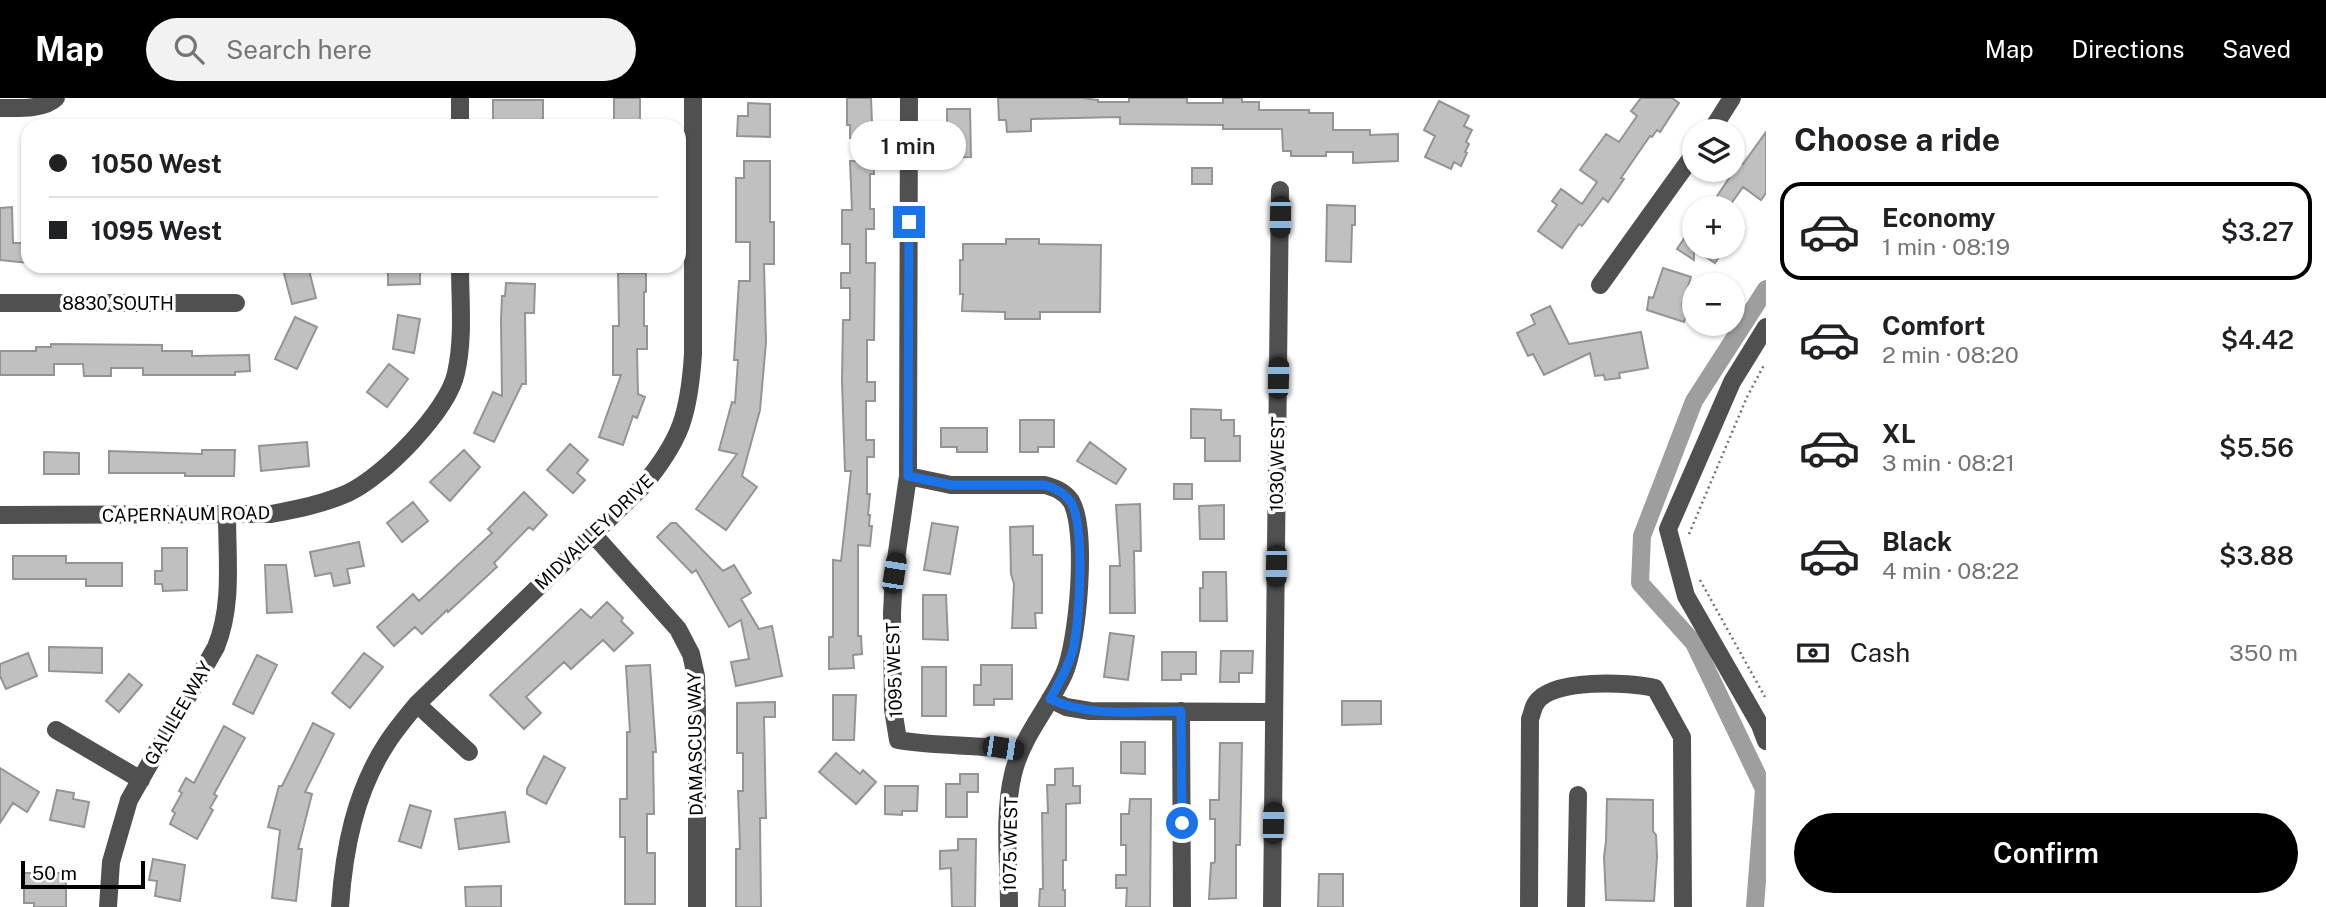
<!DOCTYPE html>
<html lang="en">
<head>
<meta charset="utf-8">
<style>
  body { margin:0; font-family:"Public Sans",sans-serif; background:#f2f2f2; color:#202124; height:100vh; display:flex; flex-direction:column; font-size:26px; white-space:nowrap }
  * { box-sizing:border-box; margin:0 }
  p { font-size:23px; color:#757577 }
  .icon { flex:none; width:38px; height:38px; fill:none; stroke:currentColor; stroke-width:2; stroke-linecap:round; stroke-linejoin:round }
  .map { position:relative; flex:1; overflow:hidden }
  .drawer { display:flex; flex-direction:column; background:#fff; width:560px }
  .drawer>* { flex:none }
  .guide { position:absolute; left:21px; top:21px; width:665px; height:154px; border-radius:21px; box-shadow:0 2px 5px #0004; display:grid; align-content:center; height:154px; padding:0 28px; background:#fff }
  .controls { position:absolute; left:1682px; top:21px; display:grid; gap:14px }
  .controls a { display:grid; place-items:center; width:63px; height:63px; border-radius:50%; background:#fff; box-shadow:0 2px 5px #0004; font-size:35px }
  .scale { position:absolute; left:21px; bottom:18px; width:124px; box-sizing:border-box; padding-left:7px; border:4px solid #000; border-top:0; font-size:19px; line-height:24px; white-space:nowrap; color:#000; -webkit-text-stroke:5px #fff; paint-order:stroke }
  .end { position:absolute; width:32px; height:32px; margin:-16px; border:9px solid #1a73e8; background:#fff; box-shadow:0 0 0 4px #fff }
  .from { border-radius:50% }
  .bubble { position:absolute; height:49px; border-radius:24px; background:#fff; box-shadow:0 2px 5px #0004; font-size:23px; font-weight:600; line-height:49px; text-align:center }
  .car { position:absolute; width:21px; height:42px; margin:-21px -10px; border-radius:9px; box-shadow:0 0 5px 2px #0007; background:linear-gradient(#222 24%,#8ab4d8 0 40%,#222 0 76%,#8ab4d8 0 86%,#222 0) }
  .guide b { display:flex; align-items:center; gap:24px; height:66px; font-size:26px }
  .guide b+b { border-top:2px solid #e0e0e0 }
  .guide i { width:18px; height:18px; background:#202124 }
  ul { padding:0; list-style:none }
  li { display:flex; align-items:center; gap:21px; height:98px; margin:0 14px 10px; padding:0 14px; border:4px solid transparent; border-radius:21px }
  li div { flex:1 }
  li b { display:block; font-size:26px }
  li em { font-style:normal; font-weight:600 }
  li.current { border-color:#000 }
  li>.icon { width:63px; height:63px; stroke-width:1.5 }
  h2 { padding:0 28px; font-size:32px; line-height:84px }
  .pay { display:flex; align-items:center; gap:18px; height:77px; padding:0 28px; font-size:26px }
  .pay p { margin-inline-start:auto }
  .button { display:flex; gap:14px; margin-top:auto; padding:14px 28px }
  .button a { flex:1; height:80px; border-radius:42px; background:#000; color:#fff; font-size:28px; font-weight:600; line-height:80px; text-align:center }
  header { display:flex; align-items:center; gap:42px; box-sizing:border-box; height:98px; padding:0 35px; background:#000; color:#fff }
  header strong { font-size:33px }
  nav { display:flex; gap:38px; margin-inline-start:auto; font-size:24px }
  .search { width:490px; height:63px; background:#f2f2f2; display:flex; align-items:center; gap:18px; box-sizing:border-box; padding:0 24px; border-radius:38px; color:#757577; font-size:26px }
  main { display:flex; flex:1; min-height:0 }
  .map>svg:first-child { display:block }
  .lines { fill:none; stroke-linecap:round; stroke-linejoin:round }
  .canal { stroke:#9e9e9e; stroke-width:18 }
  .building { fill:#c0c0c0; stroke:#949494; stroke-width:2 }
  .path { stroke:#727272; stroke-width:2.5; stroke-dasharray:2 3.5; stroke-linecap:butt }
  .minor { stroke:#505050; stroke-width:18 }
  .route { stroke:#1a73e8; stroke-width:9 }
  .labels { text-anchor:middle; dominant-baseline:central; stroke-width:7; stroke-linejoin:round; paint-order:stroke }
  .street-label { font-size:18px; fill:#000; stroke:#fff }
</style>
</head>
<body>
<header>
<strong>Map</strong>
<div class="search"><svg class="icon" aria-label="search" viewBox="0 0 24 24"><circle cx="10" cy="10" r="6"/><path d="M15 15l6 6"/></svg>Search here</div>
<nav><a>Map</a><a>Directions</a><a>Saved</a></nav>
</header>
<main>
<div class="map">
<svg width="1766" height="809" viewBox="0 0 1766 809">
  <rect width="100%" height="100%" fill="#fff"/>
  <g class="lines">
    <path class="canal" d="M1755,809L1764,691L1694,545L1640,485L1642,438L1694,303L1766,191"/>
  </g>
  <path class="building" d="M614,0H640V28H614Z
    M847,0H871L874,76H870V111H874V131H866V165H875L874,242H867V284H875V303H866V342H874V359H867V396H870L868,417H870L869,428H872L870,448L858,447V538H861L862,556L853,557L854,570L829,571V539H833V462L841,463L851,373H845L842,284L843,222H850V190H841V175H850V146H842V112H852L850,63H856V40H850V27H847Z
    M998,0H1082L1098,2V4H1129V0H1187V5H1223V0H1242V4H1259V12H1309V15H1333V32H1370V37L1398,36V63L1353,65V54H1326V58H1291V53H1283L1282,31H1223V27L1120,26V19L1031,21V33L1007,34L1006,22H999Z
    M1641,0H1672L1679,5L1660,34L1657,32L1652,39L1650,38L1621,80L1624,81L1608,104L1603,100L1582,128L1579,126L1562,150L1538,133L1557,107L1552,103L1561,91L1582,106L1597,84L1580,72L1606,36L1619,44L1637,18L1631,13Z
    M493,2H543V27L493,26Z
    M1439,3L1469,18L1464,28L1472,32L1466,44L1469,46L1465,54L1467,55L1461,68L1454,64L1451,71L1425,59L1435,38L1424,32Z
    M748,5L770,6V39L737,38L738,18H748Z
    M947,11H970L971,59L941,60V40H947Z
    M1766,34V95L1761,102L1743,89L1728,110H1709L1740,64L1743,66Z
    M744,63H770V124H774V166H764L766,244L760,312L742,378L757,389L726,432L696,411L737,356L719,352L732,304L735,305L738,262H734L739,183H750V144H736V80H744Z
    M1192,70H1212V86H1192Z
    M1327,107L1355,108V127H1352L1351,164L1326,163Z
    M12,109L13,145H28V165L0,162V110Z
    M1694,126V149H1726L1715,165L1694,151V162L1677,151Z
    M1006,141H1039V146L1101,147L1100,214H1040V221H1005V214L962,213L963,196H960V162H963V146H1006Z
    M282,168H308L316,200L292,206Z
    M420,168V186L388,187V169Z
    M1663,170L1691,179L1682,207L1688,210L1684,224L1647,212L1649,199L1653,200Z
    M618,175H646V194H644V228H647V251H637L638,296L645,299L637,320L633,318L623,347L599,339L621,277H613V228H619Z
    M506,185L535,186L534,215H525L526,286H522L494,344L474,335L493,294L502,298L501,222L502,198H505Z
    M1550,208L1569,246L1641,234L1648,270L1619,275L1620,280L1605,282L1604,277L1595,278L1590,255L1544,277L1533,256L1528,258L1517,235L1535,226L1531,217Z
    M398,217L420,221L414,255L393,251Z
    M295,219L317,229L297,271L275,261Z
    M51,246L162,247V253H192V258L249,257L250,273L235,274V277H143V270H111V278H84L83,266H54V277H0V253H36V249H51Z
    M389,266L408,281L387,309L367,294Z
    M1191,311L1221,312V322H1234V338H1240V363H1205V340H1191Z
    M1020,322H1054V349H1038V354H1020Z
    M941,330H987V354H957V349H941Z
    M307,344L309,368L261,373L259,348Z
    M1090,344L1126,371L1116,386L1077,363Z
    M570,346L588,362L577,375L585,382L573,395L547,372Z
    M202,352H235L234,378H185V375H109V353L202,356Z
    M464,352L480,369L450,403L430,384Z
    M44,354L79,355V376H44Z
    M1174,386H1192V401H1174Z
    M524,394L547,417L533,432L529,429L494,465L497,469L448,514L447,512L422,536L415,529L394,548L377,529L413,496L419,503L492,435L488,431Z
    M413,404L428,423L402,444L387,425Z
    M1140,406L1141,453H1134L1135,515H1110V468H1120L1116,407Z
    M1224,407V441H1200L1199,408Z
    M671,425H676L723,473L734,467L751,495L741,501L759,531L772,528L782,578L736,588L731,564L749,561L741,522L729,529L696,472L692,475L657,439Z
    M932,425L958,429L950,476L924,472Z
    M1033,428V457H1042V515H1035L1036,530H1012L1014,486L1011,476L1010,429Z
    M359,444L364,468L347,471L350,485L334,488L331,475L315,478L310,454Z
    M162,450H187V492L163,493L162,486H155V473H162Z
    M13,458H66V465H122V488H86V481H13Z
    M265,467H286L292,514L267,515Z
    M1203,474H1226L1227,523H1200V490H1203Z
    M923,497H946L948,542L923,541Z
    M607,504L623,520L621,523L633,535L614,553L603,542L571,571L564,564L526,599L541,615L524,631L490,597L581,511L591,520Z
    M1110,535L1134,538L1128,582L1104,579Z
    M49,549L102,550V575L49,573Z
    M1221,553H1253L1252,575H1239V584H1220Z
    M1162,554H1196V576H1181V582H1162Z
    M28,555L37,578L6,591L0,578V566Z
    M364,555L383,569L350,610L332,595Z
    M257,557L277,567L253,616L233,606Z
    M650,567L656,654H653L654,716H647V755H655V806H625V739H620V701H627V634H630L626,568Z
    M981,567H1012V601H994V607H974V587H981Z
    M922,569H946V618H922Z
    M129,576L142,587L119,614L106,603Z
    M833,597H856L854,642H833Z
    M1342,603H1381V626L1342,627Z
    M775,604V619H764L766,720H760L761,809H736V751H740L738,693H743V655H737V605Z
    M313,625L334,636L305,694L312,696L298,751H302L296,803L272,800L280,732L268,729L279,688H282Z
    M224,628L245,640L214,696L217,698L210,710L213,712L197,741L170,726L175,715L172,713L182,695L179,693L186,680L194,685Z
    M1121,644H1145V676L1121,675Z
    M1220,645H1242L1240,747H1236V800L1209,801L1211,765H1214L1215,763V721H1210V702H1219Z
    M836,655L860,676L863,672L876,684L856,706L819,674Z
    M544,658L565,670L546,706L527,696V691Z
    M0,670L39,694L27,714L13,705L0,725Z
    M1073,670V688H1080V705L1066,706V762H1063V792H1065V809H1039L1040,791H1043L1042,715H1048L1047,687H1055V671Z
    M960,676H978V694H967V719H946V686H960Z
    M885,688H918L917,713H902V717L885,716Z
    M57,692L74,695L73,701L89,704L84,729L50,722Z
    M1130,701H1151L1150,809H1126L1127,790H1116V777H1126V747H1121V716H1129Z
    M1607,701L1653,702V733L1656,737L1657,759L1654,803L1606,802L1604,759L1606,743Z
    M410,707L431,713L421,750L399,743Z
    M505,714L509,744L459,751L455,721Z
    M958,741H976L975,809H952L951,770L940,771V753L958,752Z
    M153,761L185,767L180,803L155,798L157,783L149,782Z
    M24,775H66V809H34V805H24Z
    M1319,776H1343V809H1318Z
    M501,788V809H466L465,789Z"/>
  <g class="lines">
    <path class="path" d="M1689,436L1747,299L1764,267
      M1700,482L1765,599"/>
    <path class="minor" d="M909,0L908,378L894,475L892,515L893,611L898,642C938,649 979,646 1020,653
      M0,10C16,10 44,12 56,0
      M460,28V0
      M1711,33L1732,0
      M1600,187L1694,56
      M0,205H236
      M1766,229L1732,284L1668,431L1686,498L1760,627L1766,643
      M908,378L951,387H1045C1055,390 1064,393 1071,403C1088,432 1078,545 1064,576C1048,611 1022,638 1013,676C1003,718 1009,766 1009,809
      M0,417L271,416C298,411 323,406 348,395C383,379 448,313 456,275C464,240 460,203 460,168
      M593,436L678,531L691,556L696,578L697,612V809
      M1050,601L1066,609L1090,613L1274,614
      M417,606L469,654
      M1181,613L1182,809
      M56,632L141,682
      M108,809L111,764L129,702L216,549C233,508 227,461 227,416
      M340,809C344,751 355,694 387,645C396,631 407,618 417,606L642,389C681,342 689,317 693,256V0
      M1272,809L1280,92
      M1529,809L1530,621C1532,616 1533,609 1536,605C1551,580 1630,584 1655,590L1682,639L1683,809
      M1576,809L1578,697"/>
  </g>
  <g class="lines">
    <path class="route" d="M909,124L908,378L951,387H1045C1055,390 1064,394 1071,404C1085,428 1080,524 1073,552C1068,570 1059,585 1050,601C1090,620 1138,613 1181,613L1182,725"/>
  </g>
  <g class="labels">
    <g class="street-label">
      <text x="118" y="205">8830 SOUTH</text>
      <text transform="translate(1277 366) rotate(-89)">1030 WEST</text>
      <text transform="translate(186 416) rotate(-1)">CAPERNAUM ROAD</text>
      <text transform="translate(594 434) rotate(-44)">MIDVALLEY DRIVE</text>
      <text transform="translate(894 572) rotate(-92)">1095 WEST</text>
      <text transform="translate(178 615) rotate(-60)">GALILEE WAY</text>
      <text transform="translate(695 646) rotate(-91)">DAMASCUS WAY</text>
      <text transform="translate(1010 746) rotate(-89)">1075 WEST</text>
    </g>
  </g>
</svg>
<div class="controls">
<a><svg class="icon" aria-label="layers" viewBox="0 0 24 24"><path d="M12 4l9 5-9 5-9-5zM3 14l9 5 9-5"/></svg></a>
<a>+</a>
<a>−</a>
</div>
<div class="scale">50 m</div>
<i class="end from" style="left:1182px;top:725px"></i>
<i class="end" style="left:909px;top:124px"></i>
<div class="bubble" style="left:850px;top:23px;width:116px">1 min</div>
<i class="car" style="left:1280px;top:119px;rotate:181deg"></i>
<i class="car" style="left:1278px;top:280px;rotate:1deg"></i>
<i class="car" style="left:1276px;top:468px;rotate:181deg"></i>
<i class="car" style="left:894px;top:475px;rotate:9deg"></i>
<i class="car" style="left:1003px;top:650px;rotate:99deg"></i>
<i class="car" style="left:1273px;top:725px;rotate:1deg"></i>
<div class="guide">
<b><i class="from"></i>1050 West</b>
<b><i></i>1095 West</b>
</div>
</div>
<section class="drawer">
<h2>Choose a ride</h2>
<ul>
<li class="current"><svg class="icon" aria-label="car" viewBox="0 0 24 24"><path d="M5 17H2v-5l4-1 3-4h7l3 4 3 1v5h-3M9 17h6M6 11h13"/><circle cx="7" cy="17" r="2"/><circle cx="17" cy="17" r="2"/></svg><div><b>Economy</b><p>1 min · 08:19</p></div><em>$3.27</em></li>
<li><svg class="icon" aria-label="car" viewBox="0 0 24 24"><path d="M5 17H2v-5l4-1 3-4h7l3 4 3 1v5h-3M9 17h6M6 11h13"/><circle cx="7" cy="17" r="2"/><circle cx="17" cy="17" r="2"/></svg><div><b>Comfort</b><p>2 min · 08:20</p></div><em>$4.42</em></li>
<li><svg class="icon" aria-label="car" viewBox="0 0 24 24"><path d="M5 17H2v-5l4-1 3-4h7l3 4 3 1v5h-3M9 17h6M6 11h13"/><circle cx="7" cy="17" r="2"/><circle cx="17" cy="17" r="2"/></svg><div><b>XL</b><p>3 min · 08:21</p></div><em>$5.56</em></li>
<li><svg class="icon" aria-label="car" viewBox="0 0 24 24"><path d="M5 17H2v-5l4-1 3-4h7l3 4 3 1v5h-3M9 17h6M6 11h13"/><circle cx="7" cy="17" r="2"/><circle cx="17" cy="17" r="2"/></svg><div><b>Black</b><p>4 min · 08:22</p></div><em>$3.88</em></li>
</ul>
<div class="pay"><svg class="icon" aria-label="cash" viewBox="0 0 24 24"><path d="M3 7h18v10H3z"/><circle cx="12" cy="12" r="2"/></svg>Cash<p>350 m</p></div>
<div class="button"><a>Confirm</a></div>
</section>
</main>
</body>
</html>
